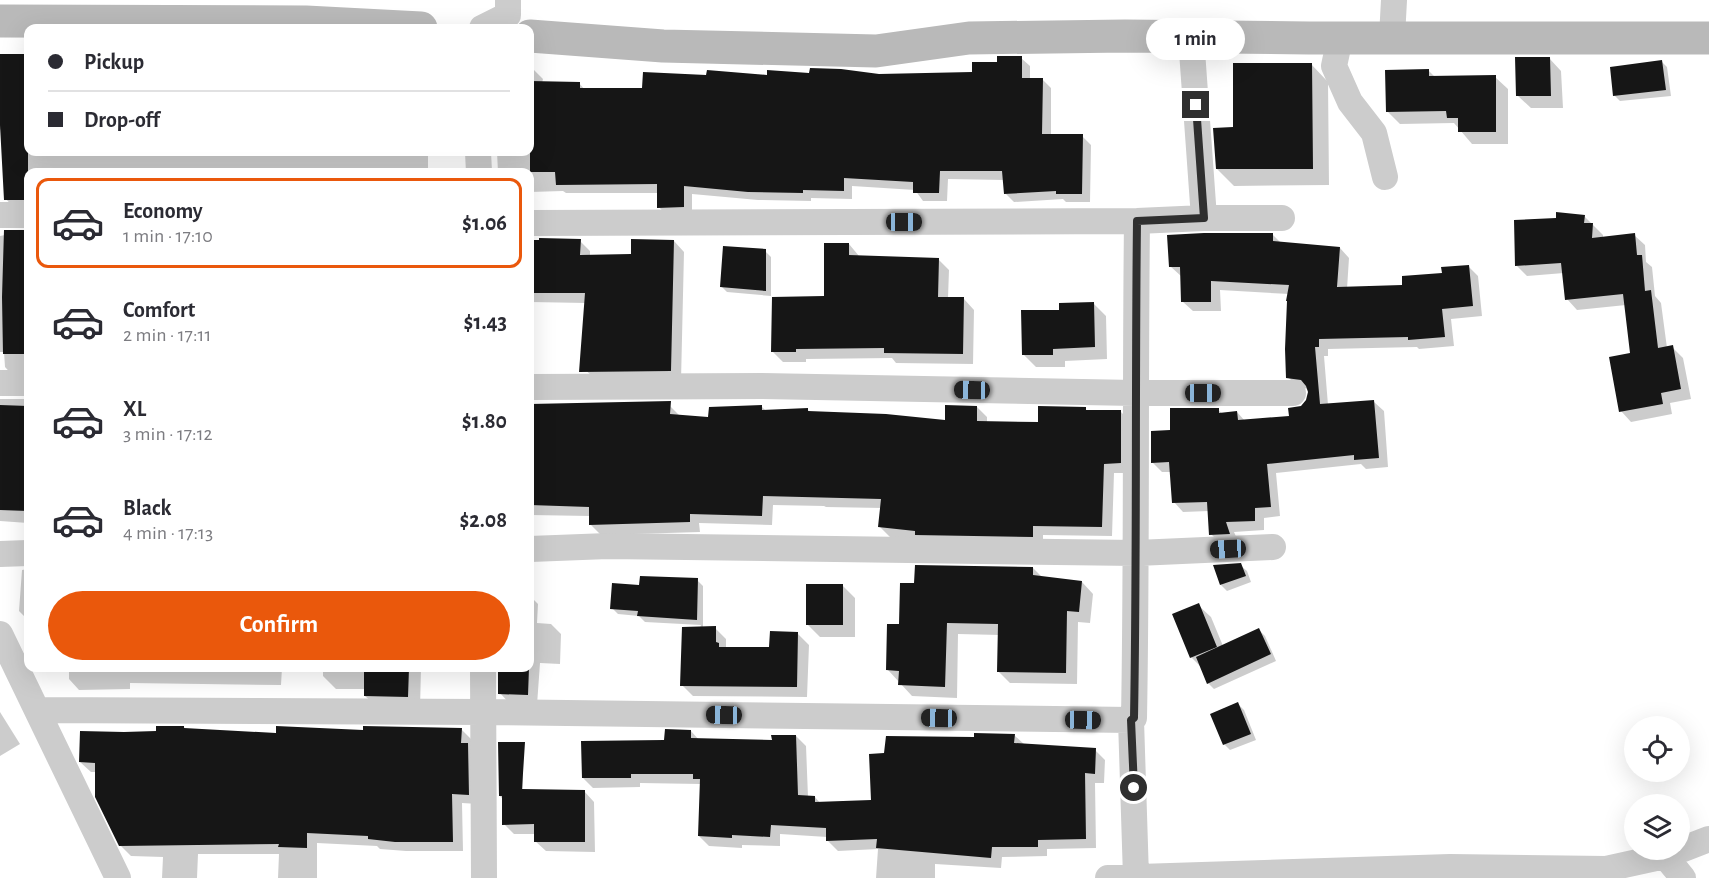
<!DOCTYPE html>
<html lang="en">
<head>
<meta charset="utf-8">
<style>
  body { margin:0; font-family:"Alegreya Sans",sans-serif; background:#f2f2f3; color:#2b2b33; height:100vh; display:flex; flex-direction:column; font-size:22px; white-space:nowrap }
  * { box-sizing:border-box; margin:0 }
  p { font-size:20px; color:#7c7c81 }
  .icon { flex:none; width:33px; height:33px; fill:none; stroke:currentColor; stroke-width:2; stroke-linecap:round; stroke-linejoin:round }
  .map { position:relative; flex:1; overflow:hidden }
  .panel { position:absolute; left:24px; top:168px; width:510px; height:504px; display:flex; flex-direction:column; background:#fff; border-radius:12px; box-shadow:0 6px 24px #0002 }
  .panel>* { flex:none }
  .guide { position:absolute; left:24px; top:24px; width:510px; height:132px; border-radius:12px; box-shadow:0 6px 24px #0002; display:grid; align-content:center; height:132px; padding:0 24px; background:#fff }
  .fabs { position:absolute; left:1624px; top:716px; display:grid; gap:12px }
  .fabs a { display:grid; place-items:center; width:66px; height:66px; border-radius:50%; background:#fff; box-shadow:0 6px 24px #0002; font-size:30px }
  .end { position:absolute; width:27px; height:27px; margin:-14px; border:8px solid #2f2f2f; background:#fff; box-shadow:0 0 0 3px #fff }
  .from { border-radius:50% }
  .bubble { position:absolute; height:42px; border-radius:21px; background:#fff; box-shadow:0 6px 24px #0002; font-size:20px; font-weight:700; line-height:42px; text-align:center }
  .car { position:absolute; width:18px; height:36px; margin:-18px -9px; border-radius:8px; box-shadow:0 0 4px 2px #0007; background:linear-gradient(#222 24%,#8ab4d8 0 40%,#222 0 76%,#8ab4d8 0 86%,#222 0) }
  .guide b { display:flex; align-items:center; gap:21px; height:57px; font-size:22px }
  .guide b+b { border-top:2px solid #e1e1e2 }
  .guide i { width:15px; height:15px; background:#2b2b33 }
  ul { padding:10px 0 0; list-style:none }
  li { display:flex; align-items:center; gap:18px; height:90px; margin:0 12px 9px; padding:0 12px; border:3px solid transparent; border-radius:12px }
  li div { flex:1 }
  li b { display:block; font-size:22px }
  li em { font-style:normal; font-weight:700 }
  li.current { border-color:#ea580c }
  li>.icon { width:54px; height:54px; stroke-width:1.5 }
  .action { display:flex; gap:12px; margin-top:auto; padding:12px 24px }
  .action a { flex:1; height:69px; border-radius:36px; background:#ea580c; color:#fff; font-size:24px; font-weight:700; line-height:69px; text-align:center }
  .map>svg:first-child { display:block }
  .shadow { fill:#0003 }
  .building { fill:#161616 }
  .lines { fill:none; stroke-linecap:round; stroke-linejoin:round }
  .street { stroke:#ccc; stroke-width:26 }
  .secondary { stroke:#b9b9b9; stroke-width:33 }
  .route { stroke:#2f2f2f; stroke-width:8 }
</style>
</head>
<body>
<div class="map">
<svg width="1709" height="878" viewBox="0 0 1709 878">
  <rect width="100%" height="100%" fill="#fff"/>
  <path class="shadow" d="M0,56H28V152H428V172H28V210H16L6,199L2,131L0,129Z
    M1021,58L1030,66V79H1042L1051,88V135L1082,136L1091,145L1090,202H1066L1063,199L1014,202L1005,193L1004,180L948,179L947,201H923L915,190L852,186V199L811,198V201L758,200L692,194V216H667L659,207V193H566L563,191L530,192V172H498L497,152H530V70H534L543,79L542,83H579L585,90L644,89L768,76L973,74L999,63Z
    M1549,58L1561,71L1563,108H1531L1518,96Z
    M1661,61L1667,67L1671,96L1620,101L1614,95Z
    M1311,64L1328,82L1329,185L1234,186L1217,169L1235,128Z
    M1428,70L1435,77H1495L1508,89V144H1472L1454,123L1400,124L1388,112Z
    M1584,216L1603,235V238L1634,235L1645,245L1646,262L1652,267L1655,296L1661,303L1667,348L1672,347L1683,358L1691,399L1670,403L1672,414L1631,422L1621,411L1632,354L1626,305L1577,310L1567,299L1564,273L1527,276L1516,265Z
    M28,230V378H15L5,367L4,352H0V236L5,235V231Z
    M1273,235L1281,243L1340,248L1349,258L1347,289L1404,286L1468,266L1478,276L1482,316L1451,319L1454,346L1419,349L1417,347L1328,349V356H1324L1328,405L1374,402L1384,411L1388,467L1366,469L1361,464L1276,473L1280,516L1264,518V530L1234,532L1239,543L1221,544L1211,534L1209,511L1183,512L1174,502L1171,472H1162L1152,462L1172,432L1218,410L1223,414L1237,412L1245,421L1290,418L1308,401L1309,389L1298,387L1288,377L1289,294L1220,290L1221,311H1193L1183,302L1181,276L1171,267Z
    M580,241L590,251V256L633,255L674,241L684,252L681,381L592,376L581,366L586,303L530,302V242Z
    M849,244L859,256L939,260L949,270L948,298L964,299L974,310L973,364L896,363L892,358L806,359V362H783L772,351L825,297Z
    M765,251L771,257V296L727,292L721,286Z
    M1093,303L1106,316L1107,359L1065,361V367H1036L1024,355L1061,311Z
    M0,399H28V523L0,521Z
    M530,405L670,406L681,417L710,418L762,407L766,411L807,409L810,412L946,421L977,407L987,417V423H1039L1085,409L1088,412L1120,411L1130,421V473H1114L1112,536L1043,535V546L890,537L880,527L882,508L826,507L824,506L773,505L772,525L699,523L700,532L601,535L591,525L590,516L530,515Z
    M1240,565L1247,571L1251,582L1227,591L1221,585Z
    M1033,568L1042,577L1082,582L1093,594L1090,623L1078,622L1077,684L1010,683L998,671L1000,635L958,634L957,698L912,696L888,670L916,585Z
    M28,569V620L19,611L22,570Z
    M697,580L703,586V628H715L726,639V648H771L798,634L809,645L807,697L693,696L682,685L701,625L645,622L639,616L618,614L612,608L641,586Z
    M842,585L855,598V637H820L807,624Z
    M530,596L538,604L537,623L551,624L561,634L560,664L540,663L537,705L510,704L500,693L499,668H530Z
    M1198,605L1211,617L1223,646L1259,630L1265,636L1276,661L1214,689L1208,683L1201,667L1191,657Z
    M69,668H282L281,685L130,683V689L79,690L69,679Z
    M323,668H421L420,709L378,708L365,696L366,689H336L323,676Z
    M1238,704L1244,710L1256,740L1230,750L1224,744Z
    M0,712L20,744L0,756Z
    M184,727L186,730L277,734L461,729L471,739L478,804L462,803L463,851H406L380,849L377,846L317,843V878H278L279,854H198L197,878H162L163,857L131,856L120,845L96,772H91L80,762L157,732Z
    M691,731L699,740L773,741L796,736L806,746L808,797H815L820,803L873,801L886,755L976,738L1014,735L1025,745L1095,750L1105,760L1104,783H1095L1096,848L1047,849V856L1002,857L1001,868L935,864V878H876L878,849L838,851L828,841L827,837L780,834V846L742,845V848L709,846L699,836L701,786L700,784L640,783V787L593,788L583,778Z
    M523,754V791H584L594,802L595,852L546,851L535,841V834H514L504,824L503,799L500,796Z"/>
  <path class="building" d="M0,54H28V200H4L0,125Z
    M997,56H1022V78H1043L1042,134H1083L1082,194H1056V191L1004,194L1002,171H940L939,193H913V182L844,178V191L803,190V193L748,192L684,186V207L657,208V184L556,185L555,172H530V81L580,82V88H642L643,72L706,75L707,70L767,75V70L809,73L810,68L841,69L879,74L972,72V62H997Z
    M1515,57H1550L1551,96H1516Z
    M1662,60L1666,90L1613,96L1610,67Z
    M1233,63H1312L1313,169H1216L1213,128L1233,127Z
    M1429,69V76L1496,75V132H1458V118H1447L1446,111L1386,112L1385,70Z
    M1556,212L1585,215L1584,223H1593L1592,238L1635,233L1637,255H1642L1645,291L1651,290L1658,348L1673,345L1681,389L1661,393L1663,404L1619,412L1609,357L1630,353L1623,294L1565,300L1561,263L1515,266L1514,220L1556,218Z
    M4,230H28V354H3L2,297Z
    M1204,233H1273V241L1340,247L1337,287L1402,285V276L1442,273L1441,267L1469,265L1473,306L1442,309L1445,337L1408,340V337L1319,339V347H1315L1320,404L1374,400L1379,458L1354,460V455L1267,464L1271,507L1255,508V521L1226,522L1230,534L1209,535L1207,502L1172,503L1169,462L1151,463V431L1170,430V408H1219V413L1237,411L1238,420L1289,416L1288,408L1301,406L1306,400L1308,392L1306,386L1301,380L1286,378L1285,349L1287,301H1286L1289,285L1211,281V302H1181L1180,267H1169L1167,235Z
    M539,238L581,239L580,255L631,254V239L674,240L671,371L579,372L585,293H530V240H539Z
    M824,243H849V255L939,258L938,297H964L963,354L884,353V348L796,349V352H771L772,297L824,296Z
    M723,246L766,249V291L720,287Z
    M1094,302L1095,347L1053,349V355H1022L1021,310H1059V303Z
    M671,401L670,414L708,417L709,407L762,405V410L808,408V411L886,414L945,420V405L977,406V421L1038,422V406L1086,407V410H1121V463L1104,464L1102,527L1033,526V537L915,535V531L878,527L881,499L763,496L762,516L690,514V522L589,525V507L530,505V404Z
    M0,405L28,406V511L0,510Z
    M1241,563L1246,576L1220,585L1213,565Z
    M915,565L1033,567V575L1082,581L1079,612L1067,611L1066,673L997,672L998,624L947,623L945,687L898,685L899,671L886,670L887,624H899L900,583H914Z
    M640,576L698,578L697,620L637,616L638,611L610,609L612,583L639,585Z
    M806,584H843V625H806Z
    M1199,603L1217,647L1190,658L1172,614Z
    M716,626V642L719,643V647H769L770,631L798,632L797,687L680,686L682,627Z
    M1259,628L1271,654L1207,684L1196,657Z
    M364,668H409L408,697L364,696Z
    M498,668H529L528,695L498,694Z
    M1238,702L1251,734L1223,745L1210,714Z
    M156,726H184V728L276,733V726L363,730V726L462,728L461,743H468L469,795L452,794L453,842H395L368,839V836L307,833V848L278,847L279,844L119,846L95,797V763L79,762L80,731L124,732L156,731Z
    M665,729L691,730V738L772,740L771,735H796L798,795L815,796V802L871,800L869,754L884,753L886,736L974,737V733L1015,734L1014,743L1096,748L1095,774L1085,773L1086,839L1038,840V847H992L991,858L876,848L877,839L826,841V828L771,825L770,837L732,835V838L698,836L700,779H693V774H631V778H582L581,741L664,740Z
    M498,742H525L522,789L585,790V842H534V824L502,825V796H499Z"/>
  <g class="lines">
    <path class="street" d="M482,28L508,15V0
      M1191,37L1204,218
      M1392,37L1394,0
      M1340,38L1334,66L1350,102L1374,133L1385,177
      M478,152L479,172
      M0,215H28
      M530,223L1137,221L1204,218H1282
      M0,383H28
      M530,387L762,386L1135,393H1293
      M530,549L608,546L1137,553L1273,547
      M0,554L28,553
      M0,634L118,878
      M483,668L484,878
      M38,710L484,712L1131,720
      M1665,856L1683,878
      M1136,877L1131,720L1134,718C1137,552 1135,387 1137,221
      M1108,878L1450,867L1606,869L1665,856L1709,839"/>
    <path class="secondary" d="M0,21L306,22L421,28
      M530,36L663,46L876,51L969,38L1125,36L1309,38H1709"/>
  </g>
  <g class="lines">
    <path class="route" d="M1134,788L1131,720L1134,718C1137,552 1135,387 1137,221L1204,218L1196,105"/>
  </g>
</svg>
<div class="fabs">
<a><svg class="icon" aria-label="locate" viewBox="0 0 24 24"><circle cx="12" cy="12" r="6"/><path d="M12 2v4M12 18v4M2 12h4M18 12h4"/></svg></a>
<a><svg class="icon" aria-label="layers" viewBox="0 0 24 24"><path d="M12 4l9 5-9 5-9-5zM3 14l9 5 9-5"/></svg></a>
</div>
<i class="end from" style="left:1134px;top:788px"></i>
<i class="end" style="left:1196px;top:105px"></i>
<div class="bubble" style="left:1146px;top:18px;width:99px">1 min</div>
<i class="car" style="left:904px;top:222px;rotate:90deg"></i>
<i class="car" style="left:972px;top:390px;rotate:271deg"></i>
<i class="car" style="left:1203px;top:393px;rotate:90deg"></i>
<i class="car" style="left:1228px;top:549px;rotate:267deg"></i>
<i class="car" style="left:724px;top:715px;rotate:271deg"></i>
<i class="car" style="left:939px;top:718px;rotate:271deg"></i>
<i class="car" style="left:1083px;top:720px;rotate:91deg"></i>
<div class="guide">
<b><i class="from"></i>Pickup</b>
<b><i></i>Drop-off</b>
</div>
<section class="panel">
<ul>
<li class="current"><svg class="icon" aria-label="car" viewBox="0 0 24 24"><path d="M5 17H2v-5l4-1 3-4h7l3 4 3 1v5h-3M9 17h6M6 11h13"/><circle cx="7" cy="17" r="2"/><circle cx="17" cy="17" r="2"/></svg><div><b>Economy</b><p>1 min · 17:10</p></div><em>$1.06</em></li>
<li><svg class="icon" aria-label="car" viewBox="0 0 24 24"><path d="M5 17H2v-5l4-1 3-4h7l3 4 3 1v5h-3M9 17h6M6 11h13"/><circle cx="7" cy="17" r="2"/><circle cx="17" cy="17" r="2"/></svg><div><b>Comfort</b><p>2 min · 17:11</p></div><em>$1.43</em></li>
<li><svg class="icon" aria-label="car" viewBox="0 0 24 24"><path d="M5 17H2v-5l4-1 3-4h7l3 4 3 1v5h-3M9 17h6M6 11h13"/><circle cx="7" cy="17" r="2"/><circle cx="17" cy="17" r="2"/></svg><div><b>XL</b><p>3 min · 17:12</p></div><em>$1.80</em></li>
<li><svg class="icon" aria-label="car" viewBox="0 0 24 24"><path d="M5 17H2v-5l4-1 3-4h7l3 4 3 1v5h-3M9 17h6M6 11h13"/><circle cx="7" cy="17" r="2"/><circle cx="17" cy="17" r="2"/></svg><div><b>Black</b><p>4 min · 17:13</p></div><em>$2.08</em></li>
</ul>
<div class="action"><a>Confirm</a></div>
</section>
</div>
</body>
</html>
